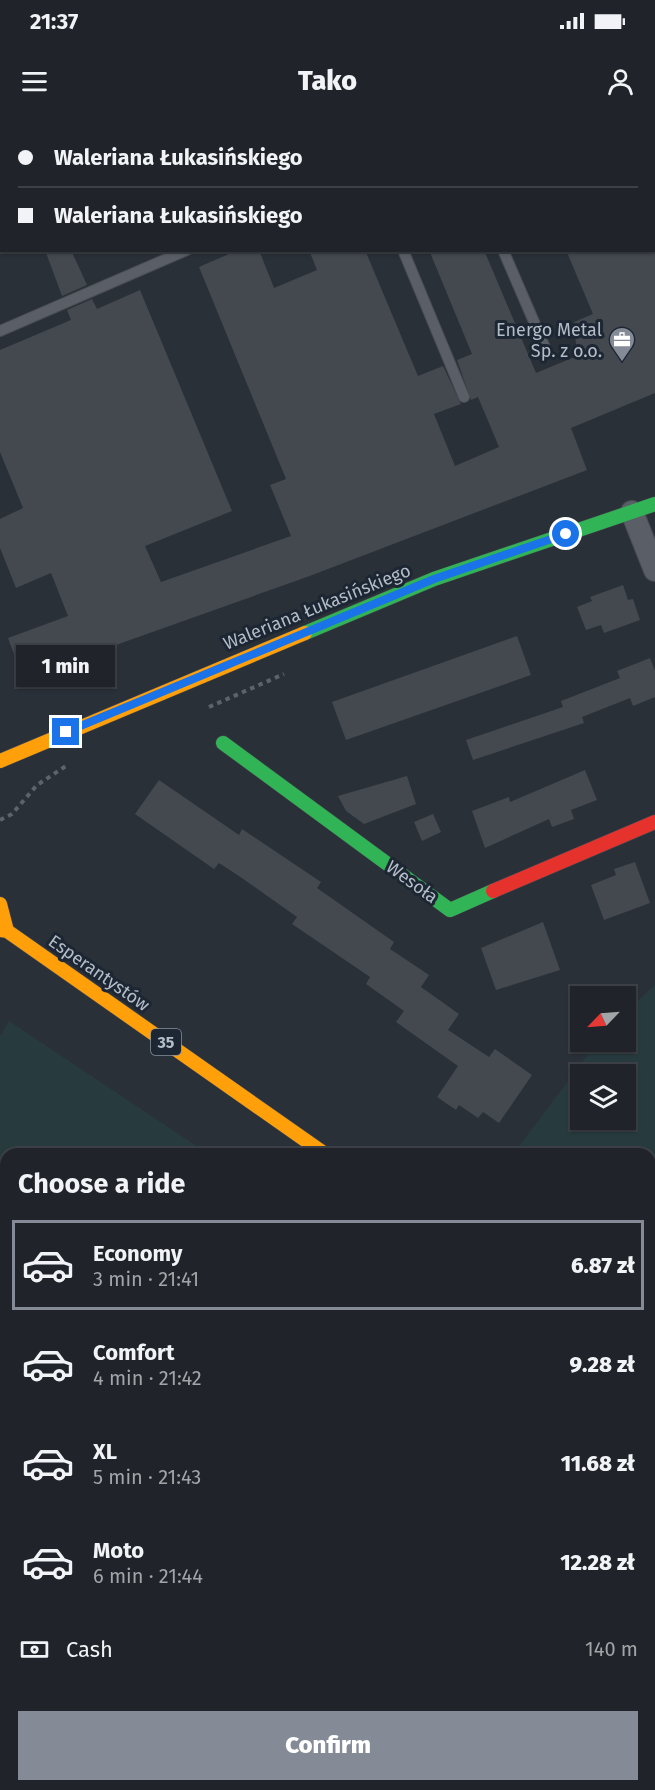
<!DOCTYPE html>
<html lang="en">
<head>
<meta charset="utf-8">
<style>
  body { margin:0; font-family:"Fira Sans",sans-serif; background:#282c32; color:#f1f3f6; height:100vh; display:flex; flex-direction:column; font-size:22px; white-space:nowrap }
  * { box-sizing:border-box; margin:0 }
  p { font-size:20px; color:#a2a4a8 }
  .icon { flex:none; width:33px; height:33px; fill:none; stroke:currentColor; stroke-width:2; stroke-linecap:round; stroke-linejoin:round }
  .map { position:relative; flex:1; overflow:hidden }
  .drawer { position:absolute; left:0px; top:1028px; width:656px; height:644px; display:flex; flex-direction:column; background:#20242a; border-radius:18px 18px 0 0; box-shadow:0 2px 4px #0004,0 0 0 2px #3d4147 }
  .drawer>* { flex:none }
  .banner { position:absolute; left:0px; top:0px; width:656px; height:132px; box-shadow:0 2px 4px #0004,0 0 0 2px #3d4147; display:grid; align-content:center; height:132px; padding:0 18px; background:#20242a }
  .needle { width:39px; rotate:245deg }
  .buttons { position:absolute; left:570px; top:866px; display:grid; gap:12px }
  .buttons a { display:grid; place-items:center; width:66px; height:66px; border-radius:0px; background:#20242a; box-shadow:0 2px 4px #0004,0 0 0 2px #3d4147; font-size:30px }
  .end { position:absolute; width:27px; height:27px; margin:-14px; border:8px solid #1a73e8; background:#fff; box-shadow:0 0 0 3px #fff }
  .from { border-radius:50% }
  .bubble { position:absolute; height:42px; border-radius:0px; background:#20242a; box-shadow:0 2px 4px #0004,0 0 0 2px #3d4147; font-size:20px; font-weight:800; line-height:42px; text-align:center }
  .banner b { display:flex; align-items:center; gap:21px; height:57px; font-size:22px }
  .banner b+b { border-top:2px solid #3d4147 }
  .banner i { width:15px; height:15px; background:#f1f3f6 }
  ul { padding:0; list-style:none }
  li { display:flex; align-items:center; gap:18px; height:90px; margin:0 12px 9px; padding:0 6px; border:3px solid transparent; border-radius:0px }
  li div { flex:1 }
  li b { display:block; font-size:22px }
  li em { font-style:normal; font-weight:800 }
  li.on { border-color:#848b96 }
  li>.icon { width:54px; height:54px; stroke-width:1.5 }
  h2 { padding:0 18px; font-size:27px; line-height:72px }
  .pay { display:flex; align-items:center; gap:15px; height:66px; padding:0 18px; font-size:22px }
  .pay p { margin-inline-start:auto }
  .cta { display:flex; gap:12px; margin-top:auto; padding:12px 18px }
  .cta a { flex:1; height:69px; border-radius:0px; background:#848b96; color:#fff; font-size:24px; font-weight:800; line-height:69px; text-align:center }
  .status { display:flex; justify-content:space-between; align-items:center; height:42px; padding:0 30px; background:#20242a; direction:ltr }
  .status svg { height:16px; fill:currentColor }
  header { display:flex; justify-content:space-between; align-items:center; height:78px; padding:0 18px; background:#20242a; font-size:27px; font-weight:800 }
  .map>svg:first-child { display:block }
  .green { fill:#273a3e; fill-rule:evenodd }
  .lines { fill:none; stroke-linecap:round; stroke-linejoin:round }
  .stream { stroke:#384963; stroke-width:8 }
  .building { fill:#444950 }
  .lane-casing { stroke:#484c53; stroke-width:12 }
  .street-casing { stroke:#484c53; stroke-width:24 }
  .fast-casing { stroke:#484c53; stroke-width:15 }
  .slow-casing { stroke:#484c53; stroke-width:15 }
  .jam-casing { stroke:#484c53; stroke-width:15 }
  .path { stroke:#5d636a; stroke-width:4; stroke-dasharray:4.5 4.5; stroke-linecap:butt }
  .lane { stroke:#5a5e66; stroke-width:10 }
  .street { stroke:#5a5e66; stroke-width:22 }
  .fast { stroke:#30b455; stroke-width:14 }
  .slow { stroke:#ff9f0a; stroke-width:14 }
  .jam { stroke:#e5322d; stroke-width:14 }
  .route { stroke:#1a73e8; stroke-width:8 }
  .labels { text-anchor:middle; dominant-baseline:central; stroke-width:6; stroke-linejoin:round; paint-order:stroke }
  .shield { fill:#1d2633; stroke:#878f9c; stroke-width:1.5 }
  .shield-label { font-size:16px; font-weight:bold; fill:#b4bcc9 }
  .poi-label { font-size:18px; fill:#b4bcc9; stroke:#1d2633; text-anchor:end }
  .street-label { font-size:18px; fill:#b4bcc9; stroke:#1d2633 }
</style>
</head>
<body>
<div class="status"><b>21:37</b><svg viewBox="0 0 49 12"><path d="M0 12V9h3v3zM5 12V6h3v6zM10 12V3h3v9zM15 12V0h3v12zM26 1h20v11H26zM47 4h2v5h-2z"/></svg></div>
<header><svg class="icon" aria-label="menu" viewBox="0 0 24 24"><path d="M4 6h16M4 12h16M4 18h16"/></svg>Tako<svg class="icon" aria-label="person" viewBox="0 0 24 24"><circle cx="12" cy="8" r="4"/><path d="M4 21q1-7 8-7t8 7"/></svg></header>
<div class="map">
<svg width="655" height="1670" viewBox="0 0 655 1670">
  <rect width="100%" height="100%" fill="#2a3038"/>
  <path class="green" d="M655,865V1202L650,1196V1034L514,1033L598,921H626V892ZM580,954H626V999H580Z
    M9,901L207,1033L6,1034V1391L0,1385V916Z
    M0,1423L6,1425V1665H137L136,1670H0Z
    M650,1499L655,1509V1643L650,1646Z
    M170,1665H616L608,1670H170Z"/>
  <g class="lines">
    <path class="stream" d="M0,1393L6,1399
      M159,1670V1665"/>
  </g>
  <path class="building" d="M45,130H71L87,165L62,176Z
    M238,130H259L274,168L317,150L309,130H365L418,256L443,246L461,284L434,294L455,346L499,327L478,277L471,280L457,240L472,234L429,130H484L536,253L577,236L574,202L593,194L566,130H655V273L571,308L587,350L307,457L23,558L8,518L68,496L51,453L16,468L0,428V399L23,388L0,332V230L71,200L67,190L92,179L97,189L140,170L232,391L145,426L161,462L291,416L270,365L286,359L199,147Z
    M623,465L628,480L633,479L640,500L604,513L601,505L586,510L577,487L592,481L590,477Z
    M517,516L531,555L346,620L332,582Z
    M650,538L655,551V577L633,586L630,578L582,597L584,603L473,640L466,620L563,587L561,581L620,558L617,551Z
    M585,650L597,680L571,690L574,699L552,707L549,699L485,728L472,691L509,677L510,682Z
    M407,656L416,684L364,704L346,691L338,676Z
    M159,660L239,715L242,709L321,762L317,768L394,822L390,829L429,855L421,867L459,894L448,910L489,937L495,929L532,955L499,1003L483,992L478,998L459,985L456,990L437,977L458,946L396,902L404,891L366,864L370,857L292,804L297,797L239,756L219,743L214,749L135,694Z
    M433,694L441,712L422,721L414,702Z
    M635,742L650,783L604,800L591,765L616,755L614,749Z
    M543,802L560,850L496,870L481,828Z"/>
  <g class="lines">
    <defs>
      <path id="lane" d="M349,0L350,2
        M447,0L448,2
        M234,2L238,0
        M0,89H2
        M403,130L464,277
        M503,130L547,232
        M0,211L187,130"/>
      <path id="street" d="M632,392L655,450"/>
      <path id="fast" d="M305,513L434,459L655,384
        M223,623L450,790L493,771
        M650,1342L655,1349"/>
      <path id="slow" d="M0,641L305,513
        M0,784L7,811L0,810
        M0,806L325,1034"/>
      <path id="jam" d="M493,771L655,702"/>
    </defs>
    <use href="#lane" class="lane-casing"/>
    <use href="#street" class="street-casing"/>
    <use href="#fast" class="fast-casing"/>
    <use href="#slow" class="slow-casing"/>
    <use href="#jam" class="jam-casing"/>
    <path class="path" d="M209,587L284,554
      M0,700L12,694L37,665L66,646
      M650,1081L655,1075
      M0,1235L6,1231
      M0,1625L6,1620
      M144,1670L145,1665
      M318,1670L326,1665"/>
    <use href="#lane" class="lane"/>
    <use href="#street" class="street"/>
    <use href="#fast" class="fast"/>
    <use href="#slow" class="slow"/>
    <use href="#jam" class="jam"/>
  </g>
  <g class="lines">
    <path class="route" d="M66,612L434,459L566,414"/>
  </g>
  <defs>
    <symbol id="office-pin" viewBox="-11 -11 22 30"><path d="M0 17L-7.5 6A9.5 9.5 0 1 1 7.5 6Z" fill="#848b96" stroke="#1d2633"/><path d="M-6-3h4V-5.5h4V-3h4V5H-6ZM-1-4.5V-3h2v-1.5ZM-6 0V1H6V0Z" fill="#fff"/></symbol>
  </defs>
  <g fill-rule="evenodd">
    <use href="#office-pin" x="607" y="205" width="30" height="40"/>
  </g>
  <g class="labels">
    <rect class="shield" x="151" y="909" width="30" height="26" rx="4.5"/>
    <g class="shield-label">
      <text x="166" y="922">35</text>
    </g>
    <g class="poi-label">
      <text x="602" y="210">Energo Metal<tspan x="602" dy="21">Sp. z o.o.</tspan></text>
    </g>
    <g class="street-label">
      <text transform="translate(317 487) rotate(-22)">Waleriana Łukasińskiego</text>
      <text transform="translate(412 762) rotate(36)">Wesoła</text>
      <text transform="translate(99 853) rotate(35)">Esperantystów</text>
    </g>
  </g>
</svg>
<div class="buttons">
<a><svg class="needle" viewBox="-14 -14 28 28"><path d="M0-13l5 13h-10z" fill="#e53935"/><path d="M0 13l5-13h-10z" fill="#a2a4a8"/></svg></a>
<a><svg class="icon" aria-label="layers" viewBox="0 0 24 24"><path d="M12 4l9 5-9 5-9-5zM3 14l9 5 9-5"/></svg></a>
</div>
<i class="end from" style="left:566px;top:414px"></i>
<i class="end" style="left:66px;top:612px"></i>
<div class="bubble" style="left:16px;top:525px;width:99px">1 min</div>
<div class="banner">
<b><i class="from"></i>Waleriana Łukasińskiego</b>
<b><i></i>Waleriana Łukasińskiego</b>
</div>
<section class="drawer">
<h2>Choose a ride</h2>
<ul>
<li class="on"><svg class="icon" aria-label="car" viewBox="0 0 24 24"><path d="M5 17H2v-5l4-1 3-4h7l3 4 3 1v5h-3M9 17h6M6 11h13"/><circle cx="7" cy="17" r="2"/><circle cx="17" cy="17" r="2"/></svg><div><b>Economy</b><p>3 min · 21:41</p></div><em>6.87 zł</em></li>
<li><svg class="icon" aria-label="car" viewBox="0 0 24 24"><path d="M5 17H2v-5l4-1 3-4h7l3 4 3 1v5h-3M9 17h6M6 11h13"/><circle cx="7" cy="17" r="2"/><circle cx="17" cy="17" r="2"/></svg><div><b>Comfort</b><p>4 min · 21:42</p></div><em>9.28 zł</em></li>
<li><svg class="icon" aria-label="car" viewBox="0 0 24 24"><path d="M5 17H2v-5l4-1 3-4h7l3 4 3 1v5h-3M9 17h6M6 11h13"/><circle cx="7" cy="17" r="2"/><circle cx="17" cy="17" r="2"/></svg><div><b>XL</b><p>5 min · 21:43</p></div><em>11.68 zł</em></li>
<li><svg class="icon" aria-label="car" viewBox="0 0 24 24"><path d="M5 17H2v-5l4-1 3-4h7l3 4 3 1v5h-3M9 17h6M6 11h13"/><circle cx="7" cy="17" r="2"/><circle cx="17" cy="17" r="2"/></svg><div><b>Moto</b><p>6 min · 21:44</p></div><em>12.28 zł</em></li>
</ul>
<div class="pay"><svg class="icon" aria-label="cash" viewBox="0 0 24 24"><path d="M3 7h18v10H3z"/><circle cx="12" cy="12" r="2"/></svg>Cash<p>140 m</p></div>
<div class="cta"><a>Confirm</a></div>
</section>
</div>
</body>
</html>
